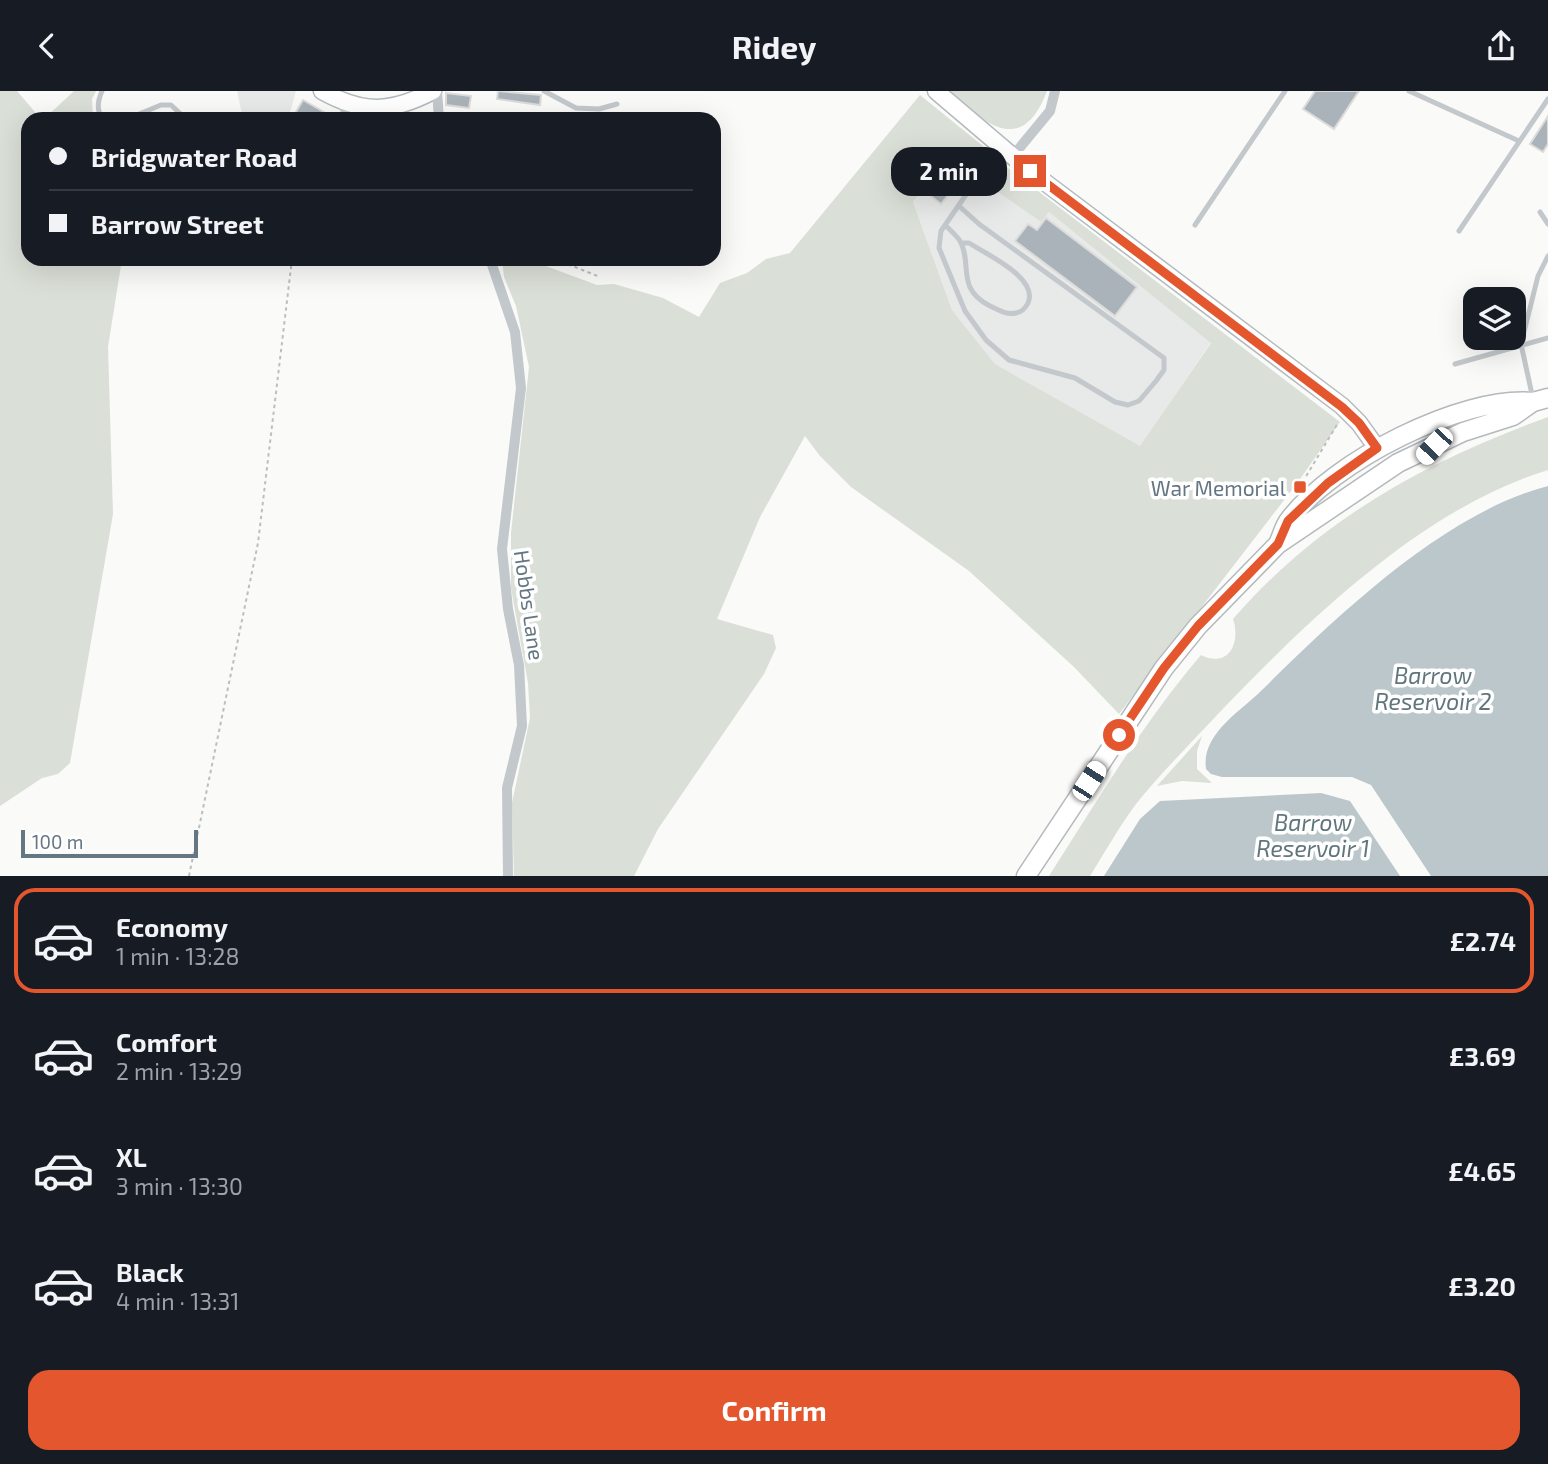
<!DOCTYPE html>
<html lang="en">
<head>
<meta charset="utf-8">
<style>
  body { margin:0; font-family:"Exo 2",sans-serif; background:#20242c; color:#f1f3f6; height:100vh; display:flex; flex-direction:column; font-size:26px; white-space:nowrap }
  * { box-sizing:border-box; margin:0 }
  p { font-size:23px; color:#9ea1a6 }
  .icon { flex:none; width:38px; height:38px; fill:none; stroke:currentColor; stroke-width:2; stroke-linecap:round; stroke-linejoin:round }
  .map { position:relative; height:785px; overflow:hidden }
  .sheet { display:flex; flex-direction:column; background:#171b24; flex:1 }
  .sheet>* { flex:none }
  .banner { position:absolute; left:21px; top:21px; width:700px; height:154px; border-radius:21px; box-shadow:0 7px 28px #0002; display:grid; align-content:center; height:154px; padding:0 28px; background:#171b24 }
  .tools { position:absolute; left:1463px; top:196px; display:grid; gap:14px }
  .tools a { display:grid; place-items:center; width:63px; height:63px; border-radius:14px; background:#171b24; box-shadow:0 7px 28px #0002; font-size:35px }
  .scale { position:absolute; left:21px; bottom:18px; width:177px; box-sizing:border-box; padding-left:7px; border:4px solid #657683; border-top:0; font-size:19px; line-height:24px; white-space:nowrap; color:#657683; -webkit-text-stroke:5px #fff; paint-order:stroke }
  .end { position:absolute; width:32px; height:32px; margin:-16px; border:9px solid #e4572e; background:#fff; box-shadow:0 0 0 4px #fff }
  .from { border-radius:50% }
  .bubble { position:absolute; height:49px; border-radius:21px; background:#171b24; box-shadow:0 7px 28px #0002; font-size:23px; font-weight:700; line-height:49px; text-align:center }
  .car { position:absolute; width:21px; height:42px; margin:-21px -10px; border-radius:9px; box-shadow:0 0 5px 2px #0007; background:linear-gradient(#fff 24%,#345 0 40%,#fff 0 76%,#345 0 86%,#fff 0) }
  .banner b { display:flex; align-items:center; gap:24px; height:66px; font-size:26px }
  .banner b+b { border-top:2px solid #363941 }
  .banner i { width:18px; height:18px; background:#f1f3f6 }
  ul { padding:12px 0 0; list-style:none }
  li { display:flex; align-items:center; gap:21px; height:105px; margin:0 14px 10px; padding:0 14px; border:4px solid transparent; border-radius:21px }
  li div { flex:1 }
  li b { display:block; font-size:26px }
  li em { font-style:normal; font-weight:700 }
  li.current { border-color:#e4572e }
  li>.icon { width:63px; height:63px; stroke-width:1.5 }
  .button { display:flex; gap:14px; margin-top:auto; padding:14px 28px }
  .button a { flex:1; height:80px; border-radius:21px; background:#e4572e; color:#fff; font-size:28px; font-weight:700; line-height:80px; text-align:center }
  header { display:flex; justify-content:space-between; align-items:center; height:91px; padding:0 28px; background:#171b24; font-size:32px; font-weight:700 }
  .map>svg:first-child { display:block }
  .built { fill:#e8e9e9 }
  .green { fill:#dadfd7 }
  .water { fill:#bbc7cb }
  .building { fill:#aab3b9; stroke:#dcdcda; stroke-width:2 }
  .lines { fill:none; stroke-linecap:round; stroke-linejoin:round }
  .secondary-casing { stroke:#b3babf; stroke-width:19 }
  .trunk-casing { stroke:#b4b9bd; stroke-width:21 }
  .path { stroke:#bbbfc2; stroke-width:2; stroke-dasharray:3.5 3.5; stroke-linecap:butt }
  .service { stroke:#c3c8cc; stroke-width:5 }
  .minor { stroke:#c3c8cc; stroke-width:10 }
  .secondary { stroke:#fff; stroke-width:16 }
  .trunk { stroke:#fff; stroke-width:18 }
  .route { stroke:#e4572e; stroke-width:9 }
  .poi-dot { fill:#e4572e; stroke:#fff; stroke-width:2.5 }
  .labels { text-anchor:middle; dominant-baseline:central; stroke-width:7; stroke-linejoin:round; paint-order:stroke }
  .poi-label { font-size:21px; fill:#657683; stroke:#fff; text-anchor:end }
  .street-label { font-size:21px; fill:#657683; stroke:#fff }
  .water-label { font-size:23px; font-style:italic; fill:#60757c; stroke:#fff }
</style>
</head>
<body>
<header><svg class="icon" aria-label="back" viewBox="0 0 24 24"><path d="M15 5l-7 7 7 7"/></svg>Ridey<svg class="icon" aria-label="share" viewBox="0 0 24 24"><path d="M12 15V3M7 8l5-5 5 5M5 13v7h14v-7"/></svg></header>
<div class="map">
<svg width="1548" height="785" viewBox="0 0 1548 785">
  <rect width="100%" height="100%" fill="#fafaf8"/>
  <path class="built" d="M237,0H296L288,28H243Z
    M983,55L1000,71L986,93L1041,131L1049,121L1211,251L1140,356L995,273L952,219L913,111L938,78L961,88Z"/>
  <path class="green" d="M0,0H17L41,28H28V168H122L108,256L113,423L70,672L58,683L42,687L0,715Z
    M74,0H96L92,8L93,28H44Z
    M948,0H1047C1022,66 985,33 948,0Z
    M920,4L983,55L961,89L938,78L913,111L952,219L995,273L1140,355L1211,252L1049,121L1041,131L986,93L1000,71L1340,331L1298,391L1119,623L1074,576L969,480L851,396L820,365L805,345L760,426L717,528L773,544L776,557L764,583L658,738L634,785H514L512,712L530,627L528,592L511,497V442L529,276L516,215L504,186L502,168H527L597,194L614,193L663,207L699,226L720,192L747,182L766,168L790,162Z
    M1548,326V379C1423,417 1307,530 1218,623C1190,653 1161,682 1136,713C1119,736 1105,761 1090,785H1049C1097,710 1143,632 1201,564C1229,578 1241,551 1233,528C1320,428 1425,371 1548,326Z
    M1202,645L1197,660V678L1212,692L1182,690L1157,695Z"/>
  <path class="water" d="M1548,395V785H1431L1371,694L1352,686H1222L1211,683L1206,678C1201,643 1240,621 1262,599C1337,525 1444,422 1548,395Z
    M1321,702L1350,710L1400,785H1104L1140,728L1160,710Z"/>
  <path class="building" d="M498,0L541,4L540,14L497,8Z
    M1315,0H1359L1334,38L1303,18Z
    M446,2L471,5L469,17L446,14Z
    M303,9L336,28H292Z
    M1548,25V53L1543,61L1530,53Z
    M941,85L955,96L941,113L927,102Z
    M1046,127L1137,196L1115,225L1015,150L1028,133L1037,139Z"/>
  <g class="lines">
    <defs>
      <path id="secondary" d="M322,0C363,23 391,22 433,0
        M936,0L1030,80L1342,315L1359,332L1377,357"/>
      <path id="trunk" d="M1278,453C1282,445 1284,435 1289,429C1332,371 1462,304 1533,311
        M1026,785L1164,577L1198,535L1278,453L1398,372L1463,341L1513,325L1533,311L1548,307"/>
    </defs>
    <use href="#secondary" class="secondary-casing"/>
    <use href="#trunk" class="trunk-casing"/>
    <path class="path" d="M555,168L600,186
      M1299,397L1338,332
      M189,785L258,452L292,168"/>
    <path class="service" d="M102,0C98,9 96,20 103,28
      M544,0L576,17L599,18L617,13
      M1409,0L1519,50
      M127,28L161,14H171L186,28
      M959,115L979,133L1164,267V279L1156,290L1139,310L1128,314L1115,311L1075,287L1009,269L986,249L965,220L939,157L941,140L998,57
      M1540,121L1548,133
      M945,134C950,139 957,145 960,150C973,173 955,197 990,215C998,219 1007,224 1016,222C1022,221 1025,218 1028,212C1039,187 986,163 969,152H961
      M1195,134L1285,0
      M1459,140L1548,8
      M1455,273L1548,247
      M1533,308L1521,253L1538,185L1548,165"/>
    <path class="minor" d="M437,0L439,28
      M344,12L347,28
      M1012,66L1050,20L1055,0
      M490,168L515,241L521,297L502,458L508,518L519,574L522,635L507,697L508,785"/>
    <use href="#secondary" class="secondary"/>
    <use href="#trunk" class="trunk"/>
  </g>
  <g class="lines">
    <path class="route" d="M1030,80L1342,316L1359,332L1377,357L1328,392L1288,430L1278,453L1198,535L1164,577L1119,644"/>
  </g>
  <rect class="poi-dot" x="1293" y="389" width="14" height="14" rx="3.5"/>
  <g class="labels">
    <g class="poi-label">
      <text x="1286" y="396">War Memorial</text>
    </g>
    <g class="street-label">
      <text transform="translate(530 514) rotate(82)">Hobbs Lane</text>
    </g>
    <g class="water-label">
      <text x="1433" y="584">Barrow<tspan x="1433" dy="26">Reservoir 2</tspan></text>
      <text x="1313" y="731">Barrow<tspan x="1313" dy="26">Reservoir 1</tspan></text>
    </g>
  </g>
</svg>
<div class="tools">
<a><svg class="icon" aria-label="layers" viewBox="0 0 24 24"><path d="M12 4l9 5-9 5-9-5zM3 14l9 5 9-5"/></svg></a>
</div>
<div class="scale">100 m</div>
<i class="end from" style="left:1119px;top:644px"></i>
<i class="end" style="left:1030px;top:80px"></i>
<div class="bubble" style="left:891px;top:56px;width:116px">2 min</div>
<i class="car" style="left:1434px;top:355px;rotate:224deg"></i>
<i class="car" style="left:1089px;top:690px;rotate:33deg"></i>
<div class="banner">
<b><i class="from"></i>Bridgwater Road</b>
<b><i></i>Barrow Street</b>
</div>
</div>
<section class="sheet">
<ul>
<li class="current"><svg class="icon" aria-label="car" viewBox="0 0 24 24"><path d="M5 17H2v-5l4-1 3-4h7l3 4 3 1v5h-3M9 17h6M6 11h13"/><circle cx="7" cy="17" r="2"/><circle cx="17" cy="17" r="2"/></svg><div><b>Economy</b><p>1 min · 13:28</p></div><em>£2.74</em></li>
<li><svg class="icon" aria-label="car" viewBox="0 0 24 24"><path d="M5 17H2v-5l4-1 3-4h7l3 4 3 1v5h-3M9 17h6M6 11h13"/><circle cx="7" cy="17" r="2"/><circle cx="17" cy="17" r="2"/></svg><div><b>Comfort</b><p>2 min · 13:29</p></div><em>£3.69</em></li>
<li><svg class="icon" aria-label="car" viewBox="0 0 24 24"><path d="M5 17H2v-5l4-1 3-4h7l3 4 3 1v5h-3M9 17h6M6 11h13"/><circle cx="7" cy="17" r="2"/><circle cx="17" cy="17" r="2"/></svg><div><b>XL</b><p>3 min · 13:30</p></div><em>£4.65</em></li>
<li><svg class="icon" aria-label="car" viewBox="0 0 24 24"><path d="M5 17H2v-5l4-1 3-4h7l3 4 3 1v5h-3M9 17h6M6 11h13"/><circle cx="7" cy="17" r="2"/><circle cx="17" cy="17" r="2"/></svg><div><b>Black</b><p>4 min · 13:31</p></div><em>£3.20</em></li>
</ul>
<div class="button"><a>Confirm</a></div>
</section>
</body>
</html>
